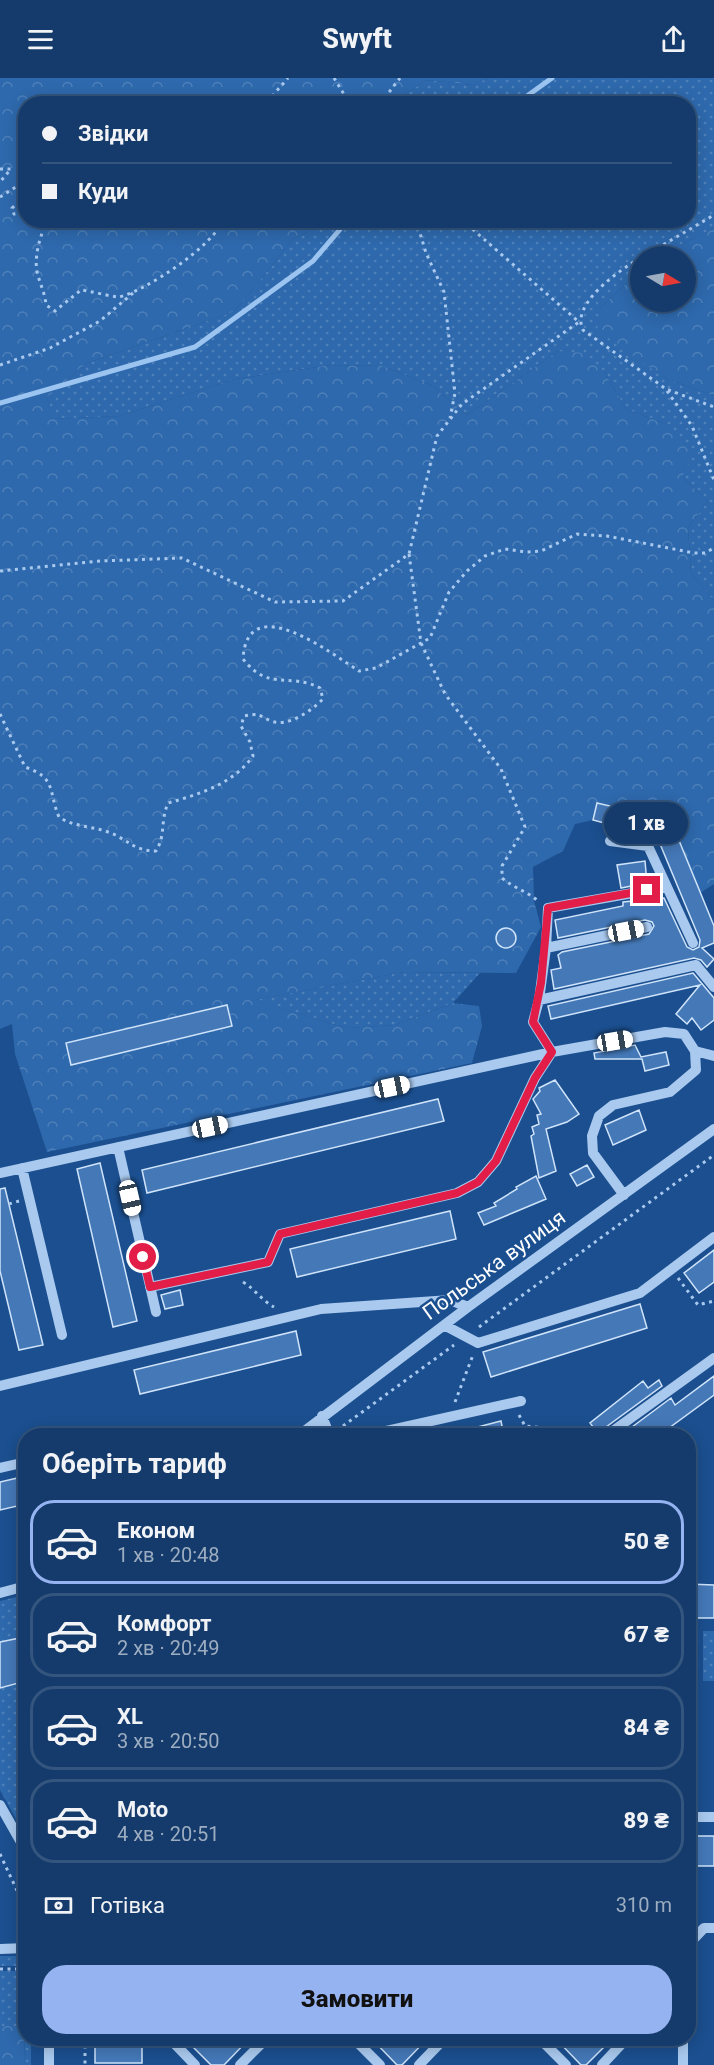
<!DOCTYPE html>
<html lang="uk">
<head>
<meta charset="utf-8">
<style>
  body { margin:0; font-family:Roboto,sans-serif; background:#1d4271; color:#f1f3f6; height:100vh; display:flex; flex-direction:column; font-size:22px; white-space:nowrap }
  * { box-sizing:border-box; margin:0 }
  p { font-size:20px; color:#9dadc1 }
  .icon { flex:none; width:33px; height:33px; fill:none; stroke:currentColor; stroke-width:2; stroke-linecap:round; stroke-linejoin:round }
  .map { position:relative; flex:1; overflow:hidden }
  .side { position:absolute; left:18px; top:1350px; width:678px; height:618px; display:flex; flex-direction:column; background:#143b6b; border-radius:24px; box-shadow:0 3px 15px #0003,0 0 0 2px #33557e }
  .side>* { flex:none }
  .top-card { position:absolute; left:18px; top:18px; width:678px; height:132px; border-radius:24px; box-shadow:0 3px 15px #0003,0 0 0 2px #33557e; display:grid; align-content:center; height:132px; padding:0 24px; background:#143b6b }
  .needle { width:39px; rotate:100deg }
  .tools { position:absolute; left:630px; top:168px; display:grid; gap:12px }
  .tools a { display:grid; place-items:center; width:66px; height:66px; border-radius:50%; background:#143b6b; box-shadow:0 3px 15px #0003,0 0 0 2px #33557e; font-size:30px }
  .end { position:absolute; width:27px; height:27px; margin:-14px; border:8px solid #e11d48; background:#fff; box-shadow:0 0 0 3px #fff }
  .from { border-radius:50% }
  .bubble { position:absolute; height:42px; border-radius:21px; background:#143b6b; box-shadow:0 3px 15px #0003,0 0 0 2px #33557e; font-size:20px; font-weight:800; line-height:42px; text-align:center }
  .car { position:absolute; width:18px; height:36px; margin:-18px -9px; border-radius:8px; box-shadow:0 0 4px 2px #0007; background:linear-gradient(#fff 24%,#345 0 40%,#fff 0 76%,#345 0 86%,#fff 0) }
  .top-card b { display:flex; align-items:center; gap:21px; height:57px; font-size:22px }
  .top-card b+b { border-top:2px solid #33557e }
  .top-card i { width:15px; height:15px; background:#f1f3f6 }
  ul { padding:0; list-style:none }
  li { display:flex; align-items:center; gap:18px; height:84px; margin:0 12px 9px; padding:0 12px; border:3px solid #33557e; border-radius:24px }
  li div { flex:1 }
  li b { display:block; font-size:22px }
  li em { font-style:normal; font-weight:800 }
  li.on { border-color:#95b2f1 }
  li>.icon { width:54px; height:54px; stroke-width:1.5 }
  h2 { padding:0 24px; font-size:27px; line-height:72px }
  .pay { display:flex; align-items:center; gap:15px; height:66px; padding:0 24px; font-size:22px }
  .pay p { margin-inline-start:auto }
  .action { display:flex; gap:12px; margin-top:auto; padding:12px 24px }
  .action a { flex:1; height:69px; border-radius:24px; background:#95b2f1; color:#111; font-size:24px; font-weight:800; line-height:69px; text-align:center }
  header { display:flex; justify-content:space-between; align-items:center; height:78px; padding:0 24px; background:#143b6b; font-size:27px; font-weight:800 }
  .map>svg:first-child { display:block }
  .grass { fill:url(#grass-dots) }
  .forest { fill:url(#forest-crowns) }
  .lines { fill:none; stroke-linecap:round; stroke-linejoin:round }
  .stream { stroke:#9cc4f0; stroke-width:5 }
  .building { fill:#4478b7; stroke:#cfe3fa; stroke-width:1.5 }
  .path { stroke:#a9c9ee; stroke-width:3; stroke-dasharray:3 4.5; stroke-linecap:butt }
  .minor { stroke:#a9c9ee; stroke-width:10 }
  .route { stroke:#e11d48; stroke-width:8 }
  .labels { text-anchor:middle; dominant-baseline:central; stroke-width:5; stroke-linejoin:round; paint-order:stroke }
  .street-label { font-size:21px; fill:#fff; stroke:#1b4f8f }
</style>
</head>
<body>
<header><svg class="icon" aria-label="menu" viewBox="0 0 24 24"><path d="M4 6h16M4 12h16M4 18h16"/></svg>Swyft<svg class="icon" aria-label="share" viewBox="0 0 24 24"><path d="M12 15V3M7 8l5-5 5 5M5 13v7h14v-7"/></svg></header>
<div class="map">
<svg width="714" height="1987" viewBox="0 0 714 1987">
  <defs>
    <pattern id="grass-dots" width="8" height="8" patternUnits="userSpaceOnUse" patternTransform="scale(1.5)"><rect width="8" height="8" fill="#2e69ad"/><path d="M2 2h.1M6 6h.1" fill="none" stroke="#4d80b9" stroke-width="1.8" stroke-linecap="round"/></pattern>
    <pattern id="forest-crowns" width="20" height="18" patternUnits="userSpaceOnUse" patternTransform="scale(1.5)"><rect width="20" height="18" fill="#2e69ad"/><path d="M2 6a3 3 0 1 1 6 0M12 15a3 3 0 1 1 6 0" fill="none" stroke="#4d80b9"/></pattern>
  </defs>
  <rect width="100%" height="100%" fill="#1b4f8f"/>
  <path class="grass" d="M488,0H714V150L660,178H640V193L600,230L663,299L714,318V523L691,495L688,450L708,423L682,399L663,345L626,331L604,294L558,273L467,337L431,307L382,288L331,287L235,301L119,338L53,341L47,319L85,286L235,233L293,161L332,143L688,142V26L391,25L427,2L473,7Z
    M403,894L480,895L453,925L395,947L346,950L254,922Z
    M25,1517V1745L16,1741L0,1712V1523Z
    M703,1553H714V1603H703Z
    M0,1878H25V1888H0Z
    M0,1893H25L26,1960L31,1961V1987H24L25,1948H0Z"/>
  <path class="forest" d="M0,0H488L473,7L427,2L391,25L26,26V142L332,143L293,161L235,233L85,286L47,319L54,341L119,338L235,301L331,287L382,288L431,307L467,337L558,273L585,275L604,294L626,331L663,345L694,375L682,399L708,423L688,450L691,495L714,523V806L700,815L671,743L597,725L593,742L575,746L563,773L533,789L534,823L541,849L516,895L403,894L255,922L346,950L395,947L453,925L479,928L482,948L472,985L47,1074L15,976L12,946L0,951Z
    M714,150V318L663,299L597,252L600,230L640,193V224H686V178H660Z
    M0,1948H25L24,1987H0Z"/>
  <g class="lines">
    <path class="stream" d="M509,26L527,18L552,0
      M0,325L195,269L313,183L348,142"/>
  </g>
  <path class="building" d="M597,725L640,735L642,755L593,742Z
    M648,737L671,743L714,848V865L702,870L714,881L707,889L701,882L694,880L554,911L551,892L561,890L558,877L562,874L649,856L654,848L652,844L645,842L558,860L555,842L623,828V824L664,820L687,869L693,872L699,869L700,862Z
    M645,783L647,805L621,810L617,787Z
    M496 860a10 10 0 1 1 20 0a10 10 0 1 1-20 0Z
    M693,895L714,920V942L701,952L692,940L687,946L676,936L700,907L551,941L548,928Z
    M227,927L232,948L71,987L66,965Z
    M635,967L641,979L666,974L669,987L645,993L642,981H595L594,975Z
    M555,1002L579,1036L567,1044L546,1051L556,1093L539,1100L531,1058L534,1056L532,1049L539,1046L537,1037L541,1036L533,1021L540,1013L539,1010Z
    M438,1021L444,1043L147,1115L142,1092Z
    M639,1032L646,1052L613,1067L605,1047Z
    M100,1085L137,1243L113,1249L77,1091Z
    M587,1087L594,1099L577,1108L570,1096Z
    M536,1098L546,1121L484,1147L478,1135L496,1128L494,1125L517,1111L516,1109Z
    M5,1110L43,1267L19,1272L0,1193V1111Z
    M450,1133L456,1161L297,1199L290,1171Z
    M714,1172V1204L699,1215L684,1195Z
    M180,1212L183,1227L165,1231L161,1217Z
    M640,1226L647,1250L491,1299L483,1274Z
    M296,1253L301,1277L140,1316L134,1292Z
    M714,1298V1317L658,1358H620L671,1320L675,1327Z
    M659,1302L662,1308L602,1352L599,1357L590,1345L643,1303L648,1310Z
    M501,1343L504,1358H463L462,1353Z
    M26,1398V1426L0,1432V1404Z
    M688,1506L714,1507V1540H688Z
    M20,1560L26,1585V1603L0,1610V1564Z
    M688,1758H714V1788H688Z
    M95,1960H142V1985H95Z
    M184,1960H250L224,1987H211Z
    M371,1960H428L402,1987H397Z
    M555,1960H613L586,1987H581Z"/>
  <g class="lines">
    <path class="path" d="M334,0L350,26
      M271,26L274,16L288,0
      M380,26L400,0
      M0,91H11L0,104
      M0,119L19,107H26
      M26,119L12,130L14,136L26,135
      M48,142C40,156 34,179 37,194C40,206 45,215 46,227L55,233L81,212C89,213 114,219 118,219C141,216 217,166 222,142
      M416,142L426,175L444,214L455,315L450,340
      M221,147L233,142
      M644,178L714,137
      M640,180C620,192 570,226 583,252L666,311L714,329
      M0,287L50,270L100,243L133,215
      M667,313L692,348L714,402
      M409,476L421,565L445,616L501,691L525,749L502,788V800C514,810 526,813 537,822
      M0,493L100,483L182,480L275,524L343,523L409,476L437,358L462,326L579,244L462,142
      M0,636L25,689C57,700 48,713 59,739C74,749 91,748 108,754C128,761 133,773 156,773C166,757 160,744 168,725C200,716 233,706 253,678L250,664L241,648L244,638C260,635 258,637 271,643C288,650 312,632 323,621L320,610C289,594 269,614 243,581C247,510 332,576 359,593L376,590L430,560L449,514L467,493L485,478L505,471L526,474L541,473L577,456L607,458L694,475H705L714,470
      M9,1126L19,1123
      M678,1200L698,1227L714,1223
      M243,1204C256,1212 260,1221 274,1229
      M479,1249L714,1077
      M455,1324L473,1277
      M519,1337L525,1348L564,1352L568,1358
      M343,1348L454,1267
      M0,1776L26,1832
      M0,1891H26
      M85,1960V1987"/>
    <path class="minor" d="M610,763L648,768L693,865
      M546,870L548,830L667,809
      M539,922L546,870L647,849
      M695,973L714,978
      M118,1069L156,1234
      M22,1090L62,1257
      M0,1095L552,974
      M624,1117L593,1075L592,1058L599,1038L613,1027L670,1014L696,992L695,973L684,956L665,954L552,974L533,944L539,922L696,887L714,909
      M150,1209L268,1184L280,1156L457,1115L478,1104L496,1083L535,1000L552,974
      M444,1247L478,1265L640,1215L714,1159
      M0,1308L321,1231L450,1222L468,1229
      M322,1338L328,1353L334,1358
      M140,1358L145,1356
      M298,1358L468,1229L714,1051
      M364,1358L521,1323
      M606,1358L714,1280
      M0,1390L26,1384
      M0,1515L26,1508
      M0,1727L26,1773
      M688,1739H714
      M688,1867L704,1850H714
      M0,1871L26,1870
      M174,1960L172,1963L195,1987
      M353,1960L380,1987
      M539,1960L566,1987
      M683,1960V1987
      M49,1987V1960
      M240,1987L262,1965L258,1960
      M419,1987L445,1960
      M602,1987L627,1960"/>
  </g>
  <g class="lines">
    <path class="route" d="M143,1179L150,1209L268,1184L280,1156L457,1115L478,1104L496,1083L535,1000L552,974L533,944L541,905L548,830L647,812"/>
  </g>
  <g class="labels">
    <g class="street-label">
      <text transform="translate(494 1187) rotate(-36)">Польська вулиця</text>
    </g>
  </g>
</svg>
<div class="tools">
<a><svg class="needle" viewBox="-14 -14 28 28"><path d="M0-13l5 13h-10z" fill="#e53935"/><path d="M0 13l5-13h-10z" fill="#9dadc1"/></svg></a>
</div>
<i class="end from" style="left:143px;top:1179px"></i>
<i class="end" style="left:647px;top:812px"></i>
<div class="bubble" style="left:604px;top:724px;width:84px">1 хв</div>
<i class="car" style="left:626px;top:853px;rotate:79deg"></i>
<i class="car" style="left:615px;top:963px;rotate:81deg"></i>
<i class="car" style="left:392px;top:1009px;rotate:78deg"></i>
<i class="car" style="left:210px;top:1049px;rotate:78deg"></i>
<i class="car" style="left:130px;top:1120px;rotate:167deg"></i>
<div class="top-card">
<b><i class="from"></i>Звідки</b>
<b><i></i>Куди</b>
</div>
<section class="side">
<h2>Оберіть тариф</h2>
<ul>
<li class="on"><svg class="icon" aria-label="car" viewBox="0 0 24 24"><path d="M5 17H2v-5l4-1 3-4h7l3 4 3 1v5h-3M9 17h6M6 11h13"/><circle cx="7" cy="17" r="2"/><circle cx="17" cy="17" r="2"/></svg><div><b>Економ</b><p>1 хв · 20:48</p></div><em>50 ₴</em></li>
<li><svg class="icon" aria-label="car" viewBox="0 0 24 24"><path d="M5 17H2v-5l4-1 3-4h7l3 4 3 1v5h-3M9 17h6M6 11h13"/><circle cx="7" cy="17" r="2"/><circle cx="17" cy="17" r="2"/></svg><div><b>Комфорт</b><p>2 хв · 20:49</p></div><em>67 ₴</em></li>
<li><svg class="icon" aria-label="car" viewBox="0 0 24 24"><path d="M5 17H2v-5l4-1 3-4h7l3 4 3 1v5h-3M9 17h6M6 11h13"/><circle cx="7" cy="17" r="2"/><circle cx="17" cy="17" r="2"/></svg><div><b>XL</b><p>3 хв · 20:50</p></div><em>84 ₴</em></li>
<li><svg class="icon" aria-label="car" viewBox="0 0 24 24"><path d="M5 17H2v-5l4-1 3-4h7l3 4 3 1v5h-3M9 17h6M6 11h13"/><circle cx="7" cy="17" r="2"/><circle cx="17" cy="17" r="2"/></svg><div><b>Moto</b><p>4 хв · 20:51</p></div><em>89 ₴</em></li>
</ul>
<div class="pay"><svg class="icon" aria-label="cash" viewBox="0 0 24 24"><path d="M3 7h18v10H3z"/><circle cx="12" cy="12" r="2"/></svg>Готівка<p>310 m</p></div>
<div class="action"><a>Замовити</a></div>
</section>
</div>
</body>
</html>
